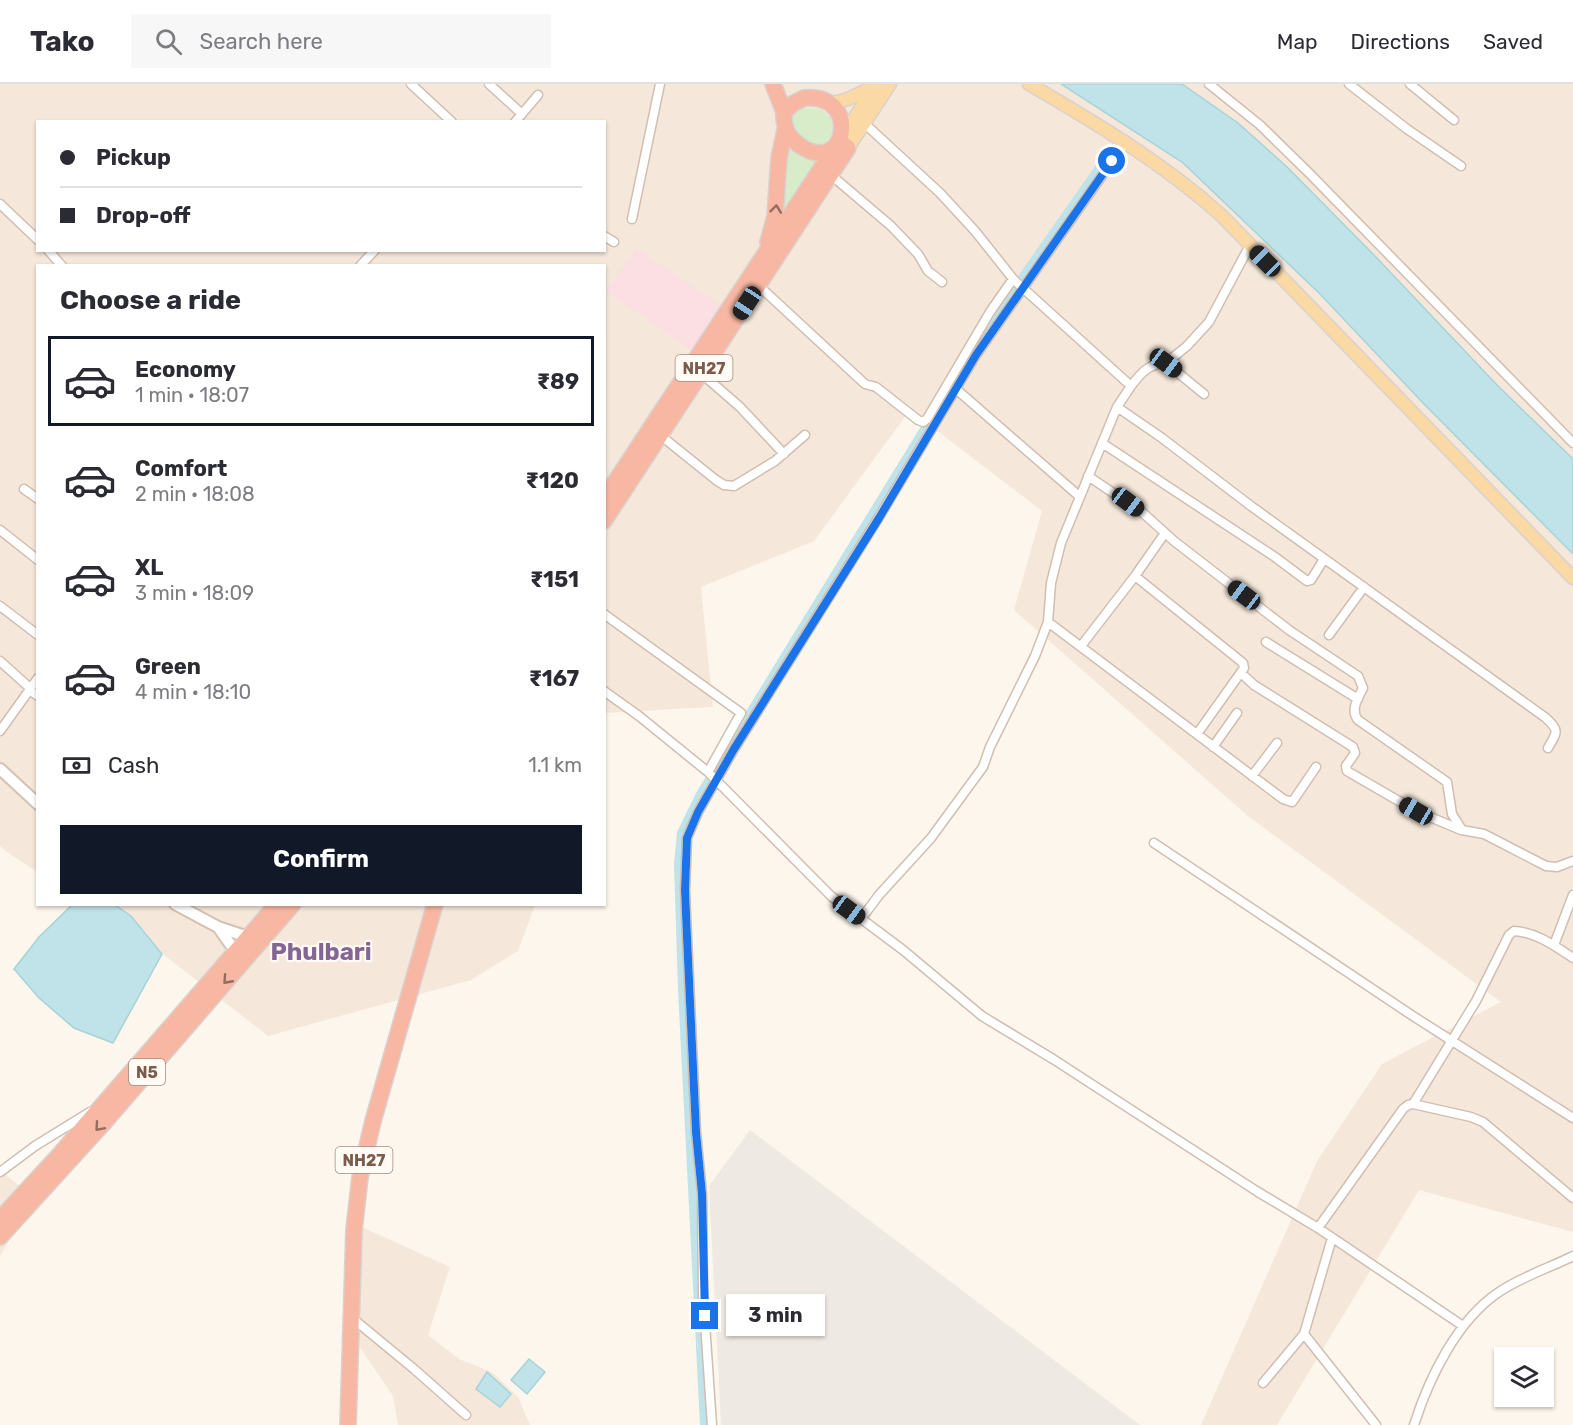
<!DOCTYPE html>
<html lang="en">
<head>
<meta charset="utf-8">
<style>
  body { margin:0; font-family:Rubik,sans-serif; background:#f7f7f7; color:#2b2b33; height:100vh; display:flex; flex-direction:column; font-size:22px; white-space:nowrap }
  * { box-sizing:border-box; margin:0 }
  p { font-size:20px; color:#7c7c81 }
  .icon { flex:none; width:33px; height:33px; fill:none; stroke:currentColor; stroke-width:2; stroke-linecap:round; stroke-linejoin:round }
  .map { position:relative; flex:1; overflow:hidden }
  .details { position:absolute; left:36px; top:180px; width:570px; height:642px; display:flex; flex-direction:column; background:#fff; border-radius:0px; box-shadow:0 2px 4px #0004 }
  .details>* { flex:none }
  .guide { position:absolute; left:36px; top:36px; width:570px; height:132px; border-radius:0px; box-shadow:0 2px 4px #0004; display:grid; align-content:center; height:132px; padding:0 24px; background:#fff }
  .tools { position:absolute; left:1494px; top:1263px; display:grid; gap:12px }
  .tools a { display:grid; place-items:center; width:60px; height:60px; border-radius:0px; background:#fff; box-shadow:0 2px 4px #0004; font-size:30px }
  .end { position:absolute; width:27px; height:27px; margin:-14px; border:8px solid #1a73e8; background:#fff; box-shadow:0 0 0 3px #fff }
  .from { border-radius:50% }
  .bubble { position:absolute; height:42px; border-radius:0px; background:#fff; box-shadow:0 2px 4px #0004; font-size:20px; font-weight:700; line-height:42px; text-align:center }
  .car { position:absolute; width:18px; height:36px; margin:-18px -9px; border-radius:8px; box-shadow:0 0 4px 2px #0007; background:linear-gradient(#222 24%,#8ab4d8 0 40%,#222 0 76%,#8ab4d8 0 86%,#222 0) }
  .guide b { display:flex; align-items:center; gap:21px; height:57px; font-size:22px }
  .guide b+b { border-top:2px solid #e1e1e2 }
  .guide i { width:15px; height:15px; background:#2b2b33 }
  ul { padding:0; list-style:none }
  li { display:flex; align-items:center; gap:18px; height:90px; margin:0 12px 9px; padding:0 12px; border:3px solid transparent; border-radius:0px }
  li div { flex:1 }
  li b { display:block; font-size:22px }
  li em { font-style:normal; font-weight:700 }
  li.active { border-color:#111827 }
  li>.icon { width:54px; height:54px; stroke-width:1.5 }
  h2 { padding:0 24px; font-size:27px; line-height:72px }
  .pay { display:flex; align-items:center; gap:15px; height:66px; padding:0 24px; font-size:22px }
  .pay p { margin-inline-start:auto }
  .cta { display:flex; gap:12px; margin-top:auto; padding:12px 24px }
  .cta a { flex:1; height:69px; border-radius:0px; background:#111827; color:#fff; font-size:24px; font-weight:700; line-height:69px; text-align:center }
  header { display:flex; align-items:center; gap:36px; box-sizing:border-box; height:84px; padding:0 30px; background:#fff; border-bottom:2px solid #e1e1e2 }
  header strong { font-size:28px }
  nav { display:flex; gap:33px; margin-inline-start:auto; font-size:21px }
  .search { width:420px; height:54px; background:#f7f7f7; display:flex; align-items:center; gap:15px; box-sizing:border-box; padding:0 21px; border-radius:0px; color:#7c7c81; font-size:22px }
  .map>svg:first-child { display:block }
  .residential { fill:#f5e8da; fill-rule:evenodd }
  .industrial { fill:#efe9e4 }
  .medical { fill:#fbdfe3 }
  .green { fill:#d8ecc9 }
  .water { fill:#bfe3e8; stroke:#a5d3da; stroke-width:1.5 }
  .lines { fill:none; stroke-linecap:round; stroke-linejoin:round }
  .canal { stroke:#bfe3e8; stroke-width:8 }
  .street-casing { stroke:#d1beb0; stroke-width:11 }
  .secondary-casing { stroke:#d6c0b0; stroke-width:14 }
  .primary-casing { stroke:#dad1cd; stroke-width:15 }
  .highway-casing { stroke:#dad1cd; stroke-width:18 }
  .street { stroke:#fff; stroke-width:8 }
  .secondary { stroke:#fff; stroke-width:10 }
  .primary { stroke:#fbd9a5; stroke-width:12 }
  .highway { stroke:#f7b7a3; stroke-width:15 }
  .oneway { stroke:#936e5e }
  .route { stroke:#1a73e8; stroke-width:8 }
  .labels { text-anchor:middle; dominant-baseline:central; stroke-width:4.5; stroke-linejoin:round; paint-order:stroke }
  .shield { fill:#fffaf3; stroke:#a28b7f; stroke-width:1.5 }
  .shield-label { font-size:16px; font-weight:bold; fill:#7a5c4d }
  .district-label { font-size:24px; font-weight:bold; fill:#846695; stroke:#fffaf3 }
</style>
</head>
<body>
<header>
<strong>Tako</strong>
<div class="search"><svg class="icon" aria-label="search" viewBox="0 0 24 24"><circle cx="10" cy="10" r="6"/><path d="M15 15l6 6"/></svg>Search here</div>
<nav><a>Map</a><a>Directions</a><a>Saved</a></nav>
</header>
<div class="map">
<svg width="1573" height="1341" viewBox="0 0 1573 1341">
  <rect width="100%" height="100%" fill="#fdf6ec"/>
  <path class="residential" d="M0,0H1573V1148L1419,1106L1277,1341H1201L1317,1077L1382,980L1501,918L1248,732L1014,526L1042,427L910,326L814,457L701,503L713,623L605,629L604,182H38L37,788L7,768L0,762ZM38,38H604V166H38Z
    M89,821H535L518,867L471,896L268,952L141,853Z
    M0,1086L34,1114L0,1172Z
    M362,1143L450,1183L428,1251L459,1275L492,1288L518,1313L530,1341H398L393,1312L354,1255Z"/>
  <path class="industrial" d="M750,1046L1025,1254L1140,1341H721L709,1102Z"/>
  <path class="medical" d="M636,164L726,225L696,270L606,207Z"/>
  <path class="green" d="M805,24L821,25L831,34L833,48L825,59C812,63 803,56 792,48L791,34L796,27Z
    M788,64L815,77L816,81L782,134Z"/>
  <path class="water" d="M1061,0H1182L1238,39L1287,83L1374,171L1497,301L1573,375V470L1423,319L1320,210L1182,78Z
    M76,820L115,821L131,832L162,870L113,959L74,944L39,914L14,885L39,853L71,822Z
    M529,1275L545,1288L527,1310L511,1296Z
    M487,1288L511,1310L500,1323L476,1305Z"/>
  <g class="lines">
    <path class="canal" d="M950,303L1004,219L1112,65
      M704,1341L682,906L678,780L681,749L700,710L932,332"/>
    <defs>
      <path id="street" d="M411,0L452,38
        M489,0L522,30
        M1209,0L1260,41L1309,89L1573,359
        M1349,0L1407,45L1461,82
        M1410,0L1454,36
        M515,38L538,11
        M864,39L940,109L975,147L1014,196L1131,302L1117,323L1061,459L1051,499L1048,538L1283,715L1292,718L1295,714L1316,683
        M831,91L891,142L918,170L928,187L942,198
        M0,120L38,156
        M632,135L660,0
        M604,152L614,158
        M48,166L62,182
        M360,182L375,166
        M758,201L865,300L876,303L918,336L923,338L927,335L990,228L1013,195
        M1166,279L1187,262L1209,238L1250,161
        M701,289L740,323L784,370
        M1131,302C1141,289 1148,280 1166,279L1204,310
        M956,305L1079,412
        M1117,323L1162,354L1251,422L1546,634C1560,647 1557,648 1548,664
        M660,351L716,396L724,401L734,402L775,377L805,351
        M1102,359L1275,473L1307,497L1311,496L1324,475
        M1088,392L1143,429L1174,457L1289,546L1358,592L1363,604C1358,614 1350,626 1358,636L1447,698L1452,730L1462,746L1484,750L1546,782L1557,783L1573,777
        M24,405L38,415
        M0,446L38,476
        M1165,449L1135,492L1243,579L1244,584L1197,650
        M0,522L38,551
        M604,530L741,629L708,688
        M1329,551L1364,503
        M1266,558L1358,615
        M1081,562L1135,492
        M0,577L30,604
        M1241,589L1254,601L1353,663L1355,669L1346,682L1347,687L1416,727L1461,746
        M29,606L38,612
        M604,607L639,632L708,688L831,812L903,866L982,932L1053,975L1258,1108L1318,1144L1463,1242
        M0,647L38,594
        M1213,663L1237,629
        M1252,692L1277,659
        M1154,759L1416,934L1573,1034
        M861,835L879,811L931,754L983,683L990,663L1035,572L1048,538
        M1554,861L1573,811
        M1413,1020L1476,917L1509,851L1514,847C1536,848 1555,862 1573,874
        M0,1088L35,1062L90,1028
        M1318,1144L1403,1025L1408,1021L1413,1020L1471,1033L1483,1038L1573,1114
        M1332,1154L1304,1250L1376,1341
        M351,1233L414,1285L466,1331
        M1263,1299L1304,1250
        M712,1341L703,1210L702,1110L696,1048L687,853L685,806L687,754L698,728L734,665L879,433L976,271L1125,59
        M1414,1341C1429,1294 1457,1236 1499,1208C1521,1193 1549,1184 1573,1172"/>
      <path id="secondary" d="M0,685L38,720
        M175,820L218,843L248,853L253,857
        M218,843L230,860L241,870"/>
      <path id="primary" d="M1029,0C1096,39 1163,79 1221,131L1573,494
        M830,20L848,15L873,3
        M840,57L876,0
        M848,64L890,0"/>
      <path id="highway" d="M773,0L784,28
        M804,14C862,8 847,95 799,61C787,52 783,42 784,28L794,19Z
        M768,158L775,132L779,74L785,46
        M604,415L839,57L848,64L604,437
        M0,1135L61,1069L277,820
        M0,1153L101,1042L293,820
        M348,1341L354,1146L360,1093L373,1037L435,820"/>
    </defs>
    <use href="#street" class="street-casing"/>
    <use href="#secondary" class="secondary-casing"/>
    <use href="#primary" class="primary-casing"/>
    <use href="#highway" class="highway-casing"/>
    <use href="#street" class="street"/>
    <use href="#secondary" class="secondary"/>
    <use href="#primary" class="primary"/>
    <use href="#highway" class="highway"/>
  </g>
  <defs><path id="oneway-chevron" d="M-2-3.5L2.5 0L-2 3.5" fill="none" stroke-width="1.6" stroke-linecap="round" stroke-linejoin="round" transform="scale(1.5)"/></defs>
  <g class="oneway">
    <use href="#oneway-chevron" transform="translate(776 125) rotate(-83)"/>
    <use href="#oneway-chevron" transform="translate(227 896) rotate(132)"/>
    <use href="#oneway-chevron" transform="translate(99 1043) rotate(131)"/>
  </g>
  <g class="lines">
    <path class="route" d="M705,1232L702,1110L696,1048L687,853L685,806L687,754L698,728L734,665L879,434L976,271L1112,77"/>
  </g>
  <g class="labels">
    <g class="shield">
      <rect x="675.5" y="271" width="57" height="26" rx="4.5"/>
      <rect x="129" y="975" width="36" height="26" rx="4.5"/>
      <rect x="335.5" y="1063" width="57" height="26" rx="4.5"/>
    </g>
    <g class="shield-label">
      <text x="704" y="284">NH27</text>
      <text x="147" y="988">N5</text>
      <text x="364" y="1076">NH27</text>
    </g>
    <g class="district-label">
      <text x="321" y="868">Phulbari</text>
    </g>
  </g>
</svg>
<div class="tools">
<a><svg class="icon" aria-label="layers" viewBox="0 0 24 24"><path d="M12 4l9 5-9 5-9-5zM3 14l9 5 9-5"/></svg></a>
</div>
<i class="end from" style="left:1112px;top:77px"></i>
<i class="end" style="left:705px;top:1232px"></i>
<div class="bubble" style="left:726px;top:1210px;width:99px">3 min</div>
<i class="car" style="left:1265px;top:177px;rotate:315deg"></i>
<i class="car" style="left:747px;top:219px;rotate:213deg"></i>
<i class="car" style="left:1166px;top:279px;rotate:127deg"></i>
<i class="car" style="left:1128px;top:418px;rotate:127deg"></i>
<i class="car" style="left:1244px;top:511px;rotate:307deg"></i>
<i class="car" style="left:1416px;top:727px;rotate:300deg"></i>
<i class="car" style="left:849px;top:826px;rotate:126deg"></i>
<div class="guide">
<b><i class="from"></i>Pickup</b>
<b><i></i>Drop-off</b>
</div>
<section class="details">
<h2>Choose a ride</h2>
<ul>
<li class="active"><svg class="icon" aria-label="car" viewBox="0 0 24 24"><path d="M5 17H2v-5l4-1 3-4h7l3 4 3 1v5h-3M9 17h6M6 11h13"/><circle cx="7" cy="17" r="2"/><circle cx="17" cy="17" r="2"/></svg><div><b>Economy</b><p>1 min · 18:07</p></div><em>₹89</em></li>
<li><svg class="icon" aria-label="car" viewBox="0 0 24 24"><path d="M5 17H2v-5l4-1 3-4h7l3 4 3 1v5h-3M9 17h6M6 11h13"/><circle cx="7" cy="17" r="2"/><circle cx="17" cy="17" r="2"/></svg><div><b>Comfort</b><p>2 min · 18:08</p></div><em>₹120</em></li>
<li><svg class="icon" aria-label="car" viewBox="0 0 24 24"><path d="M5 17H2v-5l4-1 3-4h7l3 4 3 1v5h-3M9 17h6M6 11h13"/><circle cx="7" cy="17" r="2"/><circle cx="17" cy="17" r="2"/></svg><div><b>XL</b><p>3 min · 18:09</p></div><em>₹151</em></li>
<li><svg class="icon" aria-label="car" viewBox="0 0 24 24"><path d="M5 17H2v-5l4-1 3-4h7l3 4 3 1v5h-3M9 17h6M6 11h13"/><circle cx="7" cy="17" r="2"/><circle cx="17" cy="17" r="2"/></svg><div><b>Green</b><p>4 min · 18:10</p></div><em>₹167</em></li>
</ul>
<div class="pay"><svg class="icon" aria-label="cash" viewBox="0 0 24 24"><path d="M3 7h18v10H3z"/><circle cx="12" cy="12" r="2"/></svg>Cash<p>1.1 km</p></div>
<div class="cta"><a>Confirm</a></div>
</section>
</div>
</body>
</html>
